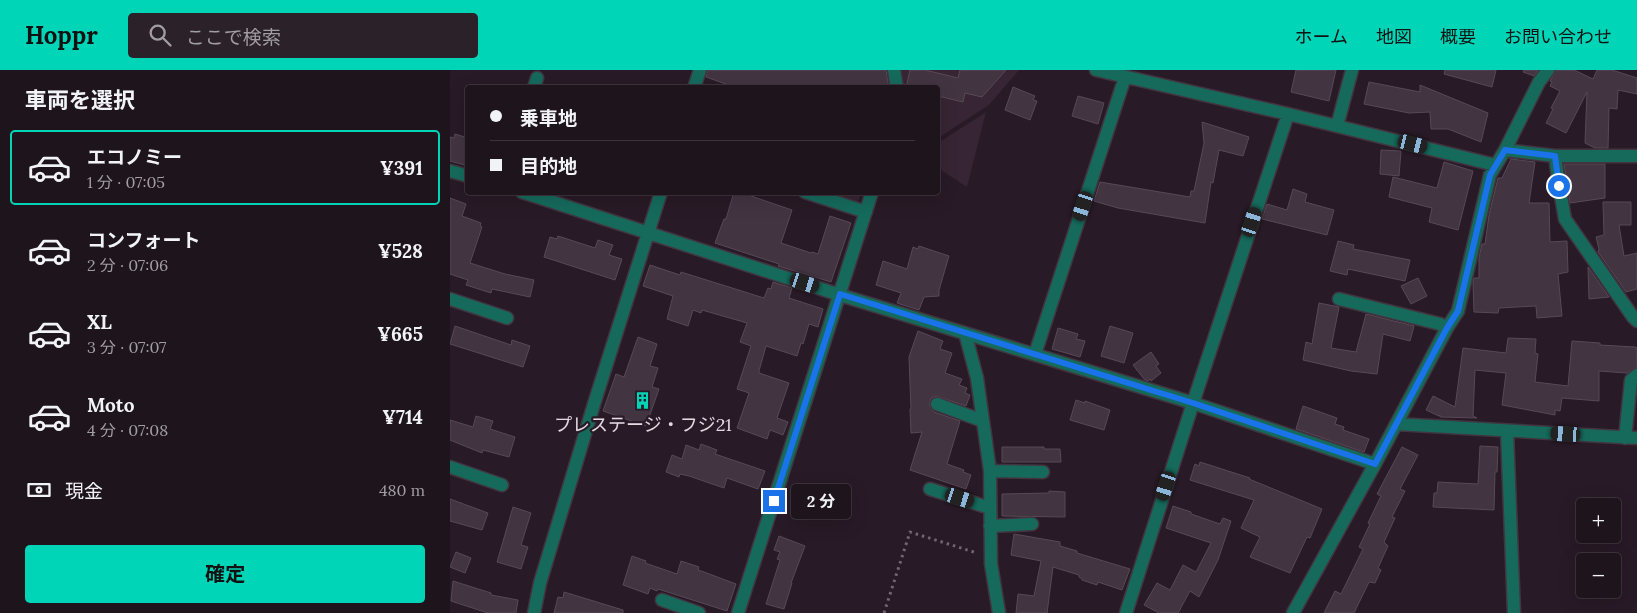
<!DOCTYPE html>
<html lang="ja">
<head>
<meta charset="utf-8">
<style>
  body { margin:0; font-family:Lora,"Noto Sans JP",serif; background:#2b2129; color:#f1f3f6; height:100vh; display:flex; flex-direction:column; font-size:19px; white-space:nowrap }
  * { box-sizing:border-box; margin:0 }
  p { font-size:16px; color:#a19ea3 }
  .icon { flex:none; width:28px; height:28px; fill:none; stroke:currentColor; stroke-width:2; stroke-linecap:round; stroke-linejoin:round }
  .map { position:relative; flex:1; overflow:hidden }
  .panel { display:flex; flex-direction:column; background:#1e141c; width:450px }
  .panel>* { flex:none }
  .hud { position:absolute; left:15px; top:15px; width:475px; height:110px; border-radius:5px; box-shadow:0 5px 20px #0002,0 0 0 1px #3c333b; display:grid; align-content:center; height:110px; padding:0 25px; background:#1e141c }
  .fabs { position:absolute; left:1126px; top:428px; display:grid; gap:10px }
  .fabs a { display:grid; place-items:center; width:45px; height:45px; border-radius:5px; background:#1e141c; box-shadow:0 5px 20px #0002,0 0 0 1px #3c333b; font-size:25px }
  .end { position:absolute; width:22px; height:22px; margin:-11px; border:6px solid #1a73e8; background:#fff; box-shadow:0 0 0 2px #fff }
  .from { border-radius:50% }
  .bubble { position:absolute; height:35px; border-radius:5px; background:#1e141c; box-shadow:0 5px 20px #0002,0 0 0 1px #3c333b; font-size:16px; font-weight:700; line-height:35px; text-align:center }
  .car { position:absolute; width:15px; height:30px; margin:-15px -8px; border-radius:6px; box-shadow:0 0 4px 1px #0007; background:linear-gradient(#222 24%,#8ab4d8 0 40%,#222 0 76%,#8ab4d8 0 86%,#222 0) }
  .hud b { display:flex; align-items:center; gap:18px; height:48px; font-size:19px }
  .hud b+b { border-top:1px solid #3c333b }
  .hud i { width:12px; height:12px; background:#f1f3f6 }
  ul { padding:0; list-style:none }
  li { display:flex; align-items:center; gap:15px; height:75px; margin:0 10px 8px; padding:0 15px; border:2px solid transparent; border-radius:5px }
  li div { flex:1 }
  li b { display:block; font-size:19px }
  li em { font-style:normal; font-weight:700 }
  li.active { border-color:#00d5b7 }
  li>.icon { width:45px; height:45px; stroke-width:1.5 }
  h2 { padding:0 25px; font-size:22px; line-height:60px }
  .pay { display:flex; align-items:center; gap:12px; height:55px; padding:0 25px; font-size:19px }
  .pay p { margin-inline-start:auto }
  .button { display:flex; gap:10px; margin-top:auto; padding:10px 25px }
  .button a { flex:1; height:58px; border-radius:5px; background:#00d5b7; color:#111; font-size:20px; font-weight:700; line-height:58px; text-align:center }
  header { display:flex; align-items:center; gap:30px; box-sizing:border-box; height:70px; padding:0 25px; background:#00d5b7; color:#111 }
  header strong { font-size:24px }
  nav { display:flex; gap:28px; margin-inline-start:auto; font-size:18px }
  .search { width:350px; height:45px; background:#2b2129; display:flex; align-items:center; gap:12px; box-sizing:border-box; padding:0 18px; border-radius:5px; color:#a19ea3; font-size:19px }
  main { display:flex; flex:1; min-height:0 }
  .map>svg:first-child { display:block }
  .built { fill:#372434 }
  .building { fill:#433441; stroke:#594957 }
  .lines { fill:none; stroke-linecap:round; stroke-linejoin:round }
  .minor-casing { stroke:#423540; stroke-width:15 }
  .path { stroke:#726570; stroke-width:3; stroke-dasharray:2.5 4; stroke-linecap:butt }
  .minor { stroke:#156a5c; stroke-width:12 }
  .route { stroke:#1a73e8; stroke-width:6 }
  .labels { text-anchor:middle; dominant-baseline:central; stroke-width:4.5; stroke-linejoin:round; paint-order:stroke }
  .poi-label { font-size:18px; fill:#e4dae2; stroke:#281a26 }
</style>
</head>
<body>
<header>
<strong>Hoppr</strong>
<div class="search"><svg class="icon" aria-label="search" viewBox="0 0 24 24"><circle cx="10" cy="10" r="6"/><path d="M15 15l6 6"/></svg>ここで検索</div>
<nav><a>ホーム</a><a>地図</a><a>概要</a><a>お問い合わせ</a></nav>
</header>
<main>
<section class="panel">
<h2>車両を選択</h2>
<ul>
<li class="active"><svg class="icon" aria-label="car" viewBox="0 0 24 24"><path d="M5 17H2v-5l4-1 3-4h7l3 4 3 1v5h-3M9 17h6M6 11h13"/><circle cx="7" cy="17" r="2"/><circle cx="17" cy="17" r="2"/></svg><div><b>エコノミー</b><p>1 分 · 07:05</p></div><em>¥391</em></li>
<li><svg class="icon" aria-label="car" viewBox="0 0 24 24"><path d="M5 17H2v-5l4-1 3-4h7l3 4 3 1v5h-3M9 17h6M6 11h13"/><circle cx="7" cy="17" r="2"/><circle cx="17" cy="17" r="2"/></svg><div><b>コンフォート</b><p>2 分 · 07:06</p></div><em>¥528</em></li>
<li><svg class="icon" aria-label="car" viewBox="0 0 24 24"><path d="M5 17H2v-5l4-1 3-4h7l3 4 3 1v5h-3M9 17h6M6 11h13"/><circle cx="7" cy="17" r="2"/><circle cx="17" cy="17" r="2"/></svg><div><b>XL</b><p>3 分 · 07:07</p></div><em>¥665</em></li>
<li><svg class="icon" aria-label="car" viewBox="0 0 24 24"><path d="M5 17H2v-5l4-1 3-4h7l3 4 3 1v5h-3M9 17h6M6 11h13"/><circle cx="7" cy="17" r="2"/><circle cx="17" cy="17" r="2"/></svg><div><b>Moto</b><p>4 分 · 07:08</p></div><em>¥714</em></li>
</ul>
<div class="pay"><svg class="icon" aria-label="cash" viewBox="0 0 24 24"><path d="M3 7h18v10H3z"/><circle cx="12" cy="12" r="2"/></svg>現金<p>480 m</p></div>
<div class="button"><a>確定</a></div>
</section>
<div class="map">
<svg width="1187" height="543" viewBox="0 0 1187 543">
  <rect width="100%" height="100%" fill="#281a26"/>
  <path class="built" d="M448,0H569L539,35L488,68V18L452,17Z
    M536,42L517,117L488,98V73Z
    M369,123H411L407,136Z"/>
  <path class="building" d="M258,0H436L439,18H287L256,7Z
    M460,0H475L508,8L510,0H556L532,27L515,23L513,32L488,26V18H456Z
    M846,0H886L879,31L841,22Z
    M995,0H1046L1042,17L994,4Z
    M1074,0H1088L1084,6L1073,2Z
    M1106,0H1124L1143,9L1147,0H1162L1187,8V24L1168,20L1167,39L1159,38L1158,78H1145L1135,73L1137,22L1116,63L1096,53L1103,39L1101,38L1110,21L1100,16L1102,12L1100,11Z
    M919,12L970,22V15L1038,43L1031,72L998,59H981L980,42L959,43L914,34Z
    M563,17L585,26L583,30L587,31L580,50L555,40Z
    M628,26L654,33L648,54L622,46Z
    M752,52L799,67L793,86L769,80L763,113L761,112L755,153L668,138L644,131L650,112L740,127L741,121H744L754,73Z
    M5,64L18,68V96L0,91V67L4,68Z
    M931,80L951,81L949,106L930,104Z
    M1061,89L1085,92L1079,133H1099L1100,172L1117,171L1118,202L1108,204L1112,246L1087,248L1086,236L1049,238L1048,243L1024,242L1023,212L1024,208H1029V187L1032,174H1035L1039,145L1048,108H1052Z
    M994,92L1023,101L1008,160L979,152L982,138L939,127L943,107L987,118Z
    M1114,94H1155V128L1120,133Z
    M843,119L857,124L855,132L884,140L877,165L812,149L817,134L837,140Z
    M284,122H302L301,126L342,140L331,173L361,183L362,182L368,184L380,146L401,153L381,212L328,196L329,194L265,173L274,149H276Z
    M0,128L16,134L12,146L31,153L30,156L32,157L20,193L55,204L84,210L80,227L42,219L41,223L16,215L18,210L0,204Z
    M1153,132H1181V155H1169L1174,186L1187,183V219L1176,222L1148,182L1149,179L1146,167L1154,165Z
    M108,166L145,178L148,170L163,175L159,185L172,189L165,210L94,187L100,167L107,169Z
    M888,171L904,175L903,179L960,190L955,211L898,199L897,205L880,201Z
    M469,176L499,186L489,220V226L474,227L469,240L447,233L451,223L426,215L433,191L457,199L463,177L468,179Z
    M200,195L230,205L231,202L314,228L318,218L321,219L323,212L342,218L339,228L373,239L368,257L359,254L353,274L351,273L347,286L316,276L309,301V303L339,313L327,348L338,352L333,365L320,360L317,369L287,358L299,323L287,319L301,276L290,272L297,253L252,240L251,243L243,240L238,256L217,249L223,226L193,216Z
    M1138,197L1159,227L1139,229Z
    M968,208L977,226L961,234L951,216Z
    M869,233L889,237L881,278L906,282L916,244L964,256L960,271L933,264L927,304L901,301L853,290L856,272L862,274Z
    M5,256L61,275L62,270L80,276L73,297L0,274Z
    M660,256L683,263L674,293L651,286Z
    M608,258L628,264L626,269L635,271L630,287L602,279Z
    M468,261L493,271L490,279L502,283L495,303L512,309L509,315L517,318L515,323L520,325L516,336L486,326L481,328L479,335L484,342L510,351L497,394L514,400L513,402L521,405L516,419L460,400L472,362L461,363L460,339H461L459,287Z
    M188,267L207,274L200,296L208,298L202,317L209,319L196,356L153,341L166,304L174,307Z
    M1058,268L1086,269L1085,283L1088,284L1085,312L1118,316L1122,271L1150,273V275L1185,277L1187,278V297L1177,303L1149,301V331L1112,328L1110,341L1105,340V345L1052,335L1056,303L1025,300L1023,346L1027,348L990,347V345L989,346L976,340L983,326L1005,337L1013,278L1056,283Z
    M701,282L709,294L706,296L711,303L701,311L700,309L698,311L694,309L683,295Z
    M626,330L635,333V331L660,340L654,360L620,350Z
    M853,336L887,348L885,354L894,357L893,360L919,369L914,382L846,359Z
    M26,346L43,351L40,359L65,367L59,387L33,380L32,383L0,370V350L23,357Z
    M251,374L267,380L265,384L315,401L308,419L277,408L274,418L239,406L230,404L229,407L216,402L222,385L232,389L236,375L249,380Z
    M1030,376L1048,377L1047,402H1045L1044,440L983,437L984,423H987L988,412L1028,414Z
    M552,377H594V379H610L611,392H552Z
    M952,377L968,385L950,419L955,421L942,447L945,448L934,472L938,476L928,498L931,500L925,513L919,512L904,543H874L885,521L891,524L913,479L909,477L920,454L918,453L931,426L927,424Z
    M750,392L800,408L799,409L872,439L860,468L857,467L840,503L800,487L810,467L791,458L804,430L740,410L745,394L749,396Z
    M599,421L615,422V447L552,446V424L599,423Z
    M0,429L38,443L32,460L0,451Z
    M723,436L741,442V444L770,454L773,448L781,451L768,490L749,527L740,521L728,543H709L694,535L707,513L720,520L733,495L746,502L761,473L716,458Z
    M63,437L81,443L71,475L78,477L71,499L47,492Z
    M564,464L610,472V476L627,481V483L680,499L672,520L648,512L647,515L632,510V509L629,507V505L603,497L597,543H566L568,524L584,526L591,491L561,485Z
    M329,466L355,476L341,513H342L334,539L316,534L330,490L327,489L330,482L324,480Z
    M6,482L21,488L15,503L0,497Z
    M182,486L196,491L195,493L227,504L231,491L249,497L248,500L254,502L286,514L277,541L208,519L207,521L200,518L198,524L173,515Z
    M3,511L41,523V525L68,530L66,543H38L1,531Z
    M114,522L173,540V543H104L108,527L113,528Z"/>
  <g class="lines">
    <defs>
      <path id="minor" d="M444,0L447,18
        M646,0L838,44L1045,95
        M84,18L87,8
        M244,18L250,0
        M887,56L902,0
        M1055,80L1105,86H1187
        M1105,86L1109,115L1115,149L1183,247L1187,251
        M0,101L18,106
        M72,122L390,225L743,333L925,394
        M355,122L416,142
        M0,229L57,248
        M889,229L990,254L997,258
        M515,263L527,308L540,401L541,494L549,543
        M585,284L675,7
        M487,334L533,351
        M946,354L1187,368
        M1057,361L1064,543
        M1175,368L1181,310L1187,305
        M0,397L52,415
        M540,401L593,402
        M480,419L540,438
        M540,456L582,454
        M212,530L249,543
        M84,543L90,513L144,334L211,122
        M288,543L422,122
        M676,543L743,333L838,44
        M843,543L925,394L997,258L1008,241L1040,105L1055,80L1089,12L1098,0"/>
    </defs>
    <use href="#minor" class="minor-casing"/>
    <path class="path" d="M434,543L460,462L527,483"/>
    <use href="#minor" class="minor"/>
  </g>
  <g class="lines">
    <path class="route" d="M324,431L390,224L743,333L925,394L997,258L1008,241L1040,105L1055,80L1105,86L1109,116"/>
  </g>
  <defs>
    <symbol id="building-bare" viewBox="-9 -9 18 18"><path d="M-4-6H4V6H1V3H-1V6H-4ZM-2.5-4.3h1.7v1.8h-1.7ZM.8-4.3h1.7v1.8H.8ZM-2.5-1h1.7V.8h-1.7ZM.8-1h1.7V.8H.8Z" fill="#00d5b7" stroke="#281a26" stroke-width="2.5" paint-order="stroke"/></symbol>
  </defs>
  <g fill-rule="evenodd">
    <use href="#building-bare" x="180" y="318" width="25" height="25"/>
  </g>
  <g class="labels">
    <g class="poi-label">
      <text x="193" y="354">プレステージ・フジ21</text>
    </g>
  </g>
</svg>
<div class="fabs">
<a>+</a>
<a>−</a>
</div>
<i class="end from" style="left:1109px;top:116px"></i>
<i class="end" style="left:324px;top:431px"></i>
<div class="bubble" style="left:341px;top:414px;width:60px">2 分</div>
<i class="car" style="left:963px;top:74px;rotate:104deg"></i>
<i class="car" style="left:633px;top:136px;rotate:198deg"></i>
<i class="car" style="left:802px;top:152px;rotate:18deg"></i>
<i class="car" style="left:355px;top:213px;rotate:108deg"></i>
<i class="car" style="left:1116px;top:364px;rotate:273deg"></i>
<i class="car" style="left:716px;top:416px;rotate:198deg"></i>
<i class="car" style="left:510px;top:428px;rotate:108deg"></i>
<div class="hud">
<b><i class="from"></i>乗車地</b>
<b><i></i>目的地</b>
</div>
</div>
</main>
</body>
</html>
